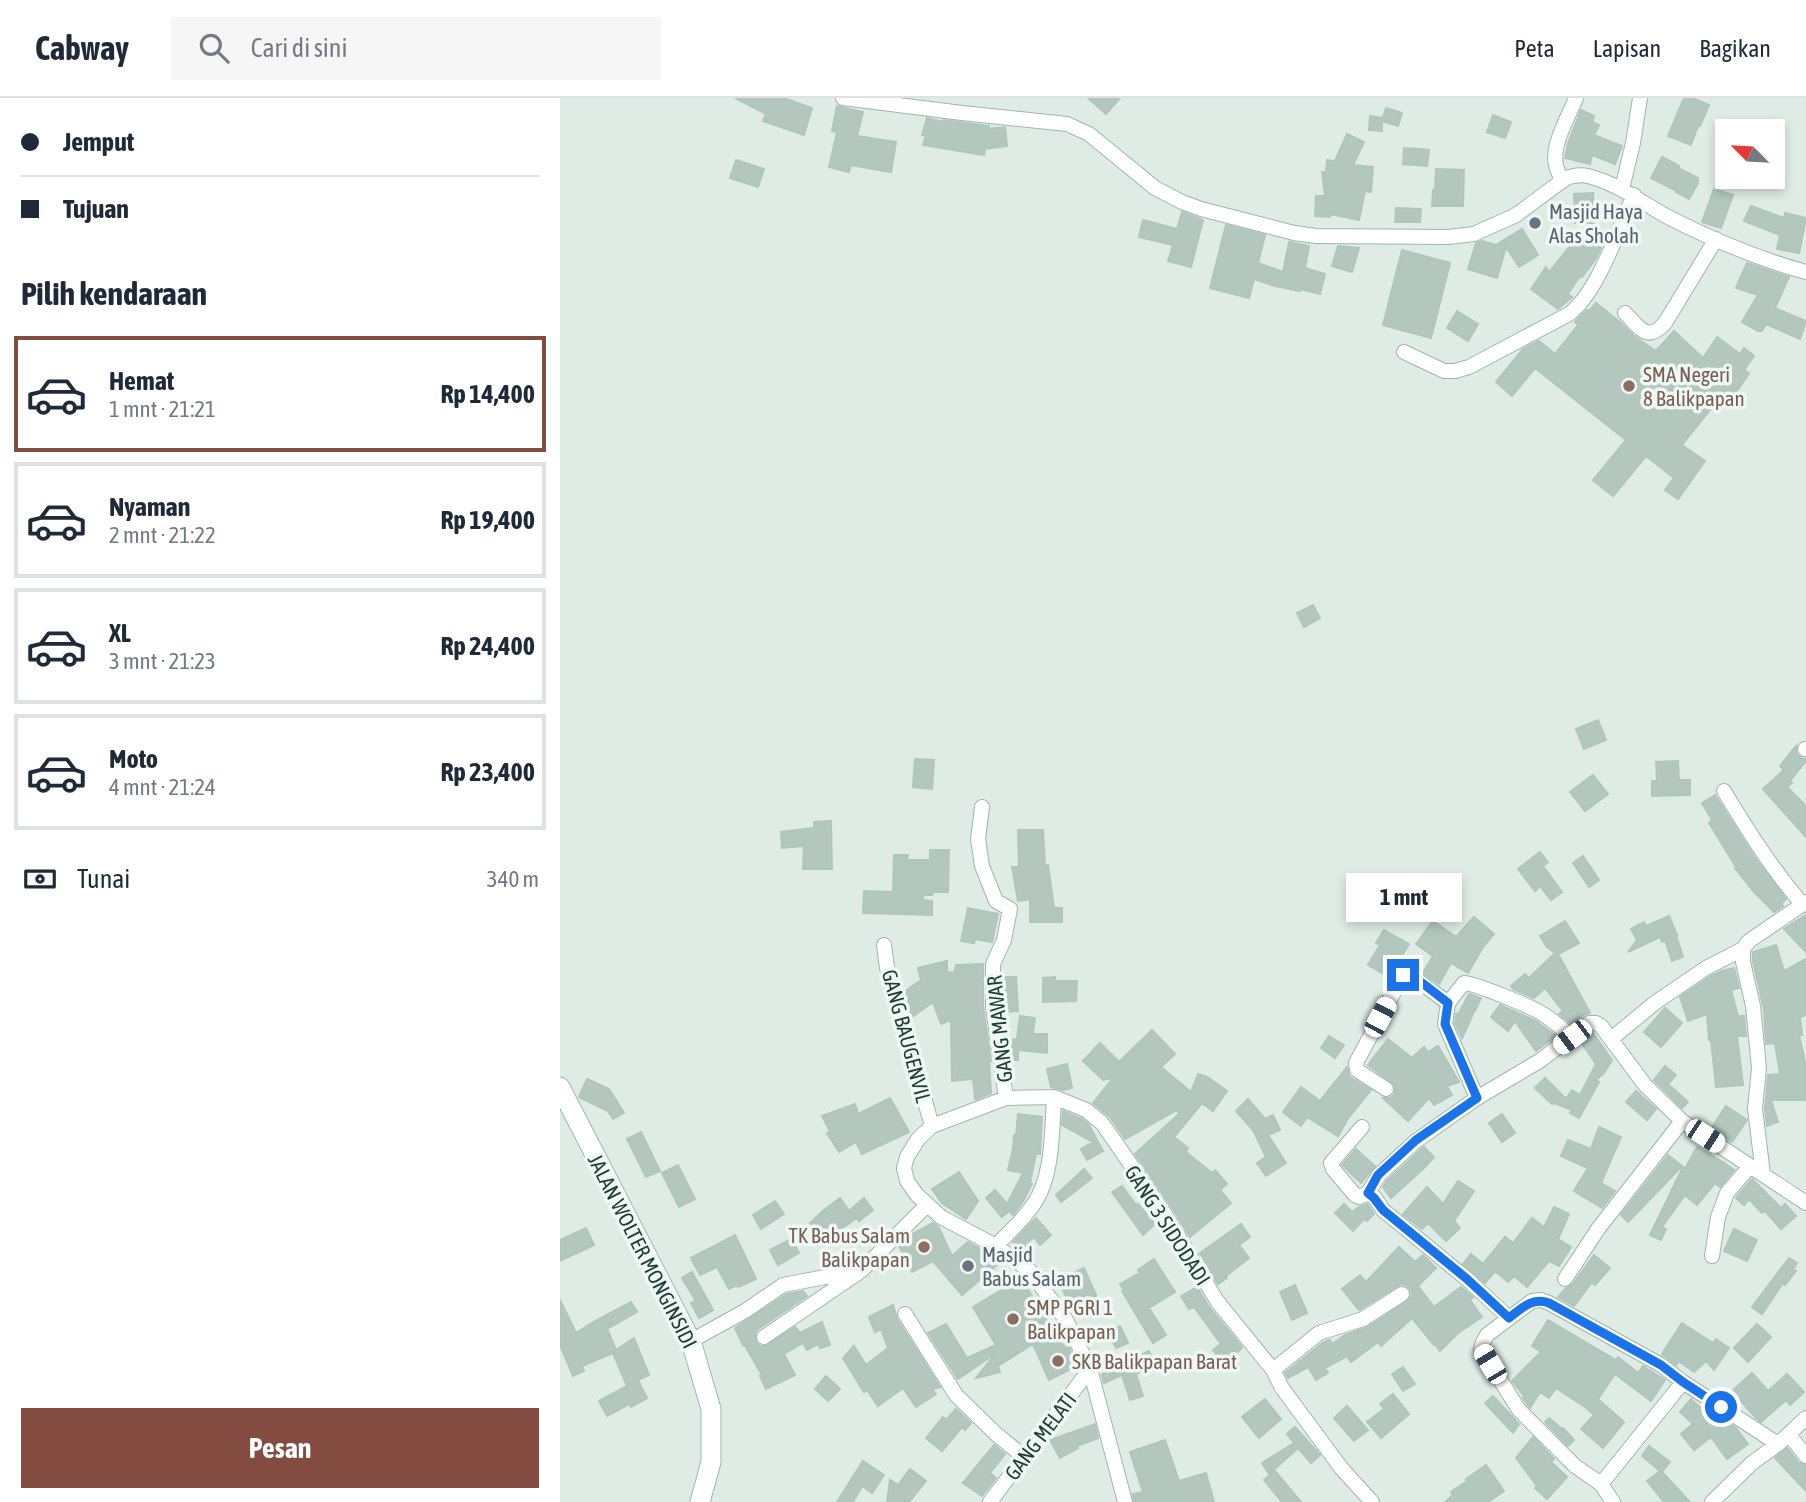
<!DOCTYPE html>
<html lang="id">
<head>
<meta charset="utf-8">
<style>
  body { margin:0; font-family:"Asap Condensed",sans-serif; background:#f6f6f7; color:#1f2937; height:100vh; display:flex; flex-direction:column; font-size:26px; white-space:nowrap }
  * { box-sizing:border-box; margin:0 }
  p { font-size:23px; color:#747a83 }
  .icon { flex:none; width:38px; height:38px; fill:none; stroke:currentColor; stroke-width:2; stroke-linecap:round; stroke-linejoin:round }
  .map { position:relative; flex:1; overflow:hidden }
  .sheet { display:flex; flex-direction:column; background:#fff; width:560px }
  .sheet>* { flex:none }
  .banner { display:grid; align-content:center; height:154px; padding:0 21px; background:#fff }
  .needle { width:46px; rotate:294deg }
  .controls { position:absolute; left:1155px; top:21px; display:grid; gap:14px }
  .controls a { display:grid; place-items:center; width:70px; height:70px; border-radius:0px; background:#fff; box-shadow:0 4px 10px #0003; font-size:35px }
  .end { position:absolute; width:32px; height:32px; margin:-16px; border:9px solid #1a73e8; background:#fff; box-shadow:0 0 0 4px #fff }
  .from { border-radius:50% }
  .bubble { position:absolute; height:49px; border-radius:0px; background:#fff; box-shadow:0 4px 10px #0003; font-size:23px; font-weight:700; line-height:49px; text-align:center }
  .car { position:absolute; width:21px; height:42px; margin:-21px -10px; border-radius:9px; box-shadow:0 0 5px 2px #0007; background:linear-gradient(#fff 24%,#345 0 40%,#fff 0 76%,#345 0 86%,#fff 0) }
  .banner b { display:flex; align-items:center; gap:24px; height:66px; font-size:26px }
  .banner b+b { border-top:2px solid #e0e1e3 }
  .banner i { width:18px; height:18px; background:#1f2937 }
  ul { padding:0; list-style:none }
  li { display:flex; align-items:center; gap:21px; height:116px; margin:0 14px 10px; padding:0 7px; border:4px solid #e0e1e3; border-radius:0px }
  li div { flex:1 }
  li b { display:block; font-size:26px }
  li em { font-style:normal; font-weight:700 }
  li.current { border-color:#844b40 }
  li>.icon { width:63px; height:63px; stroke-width:1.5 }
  h2 { padding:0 21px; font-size:32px; line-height:84px }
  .pay { display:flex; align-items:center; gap:18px; height:77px; padding:0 21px; font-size:26px }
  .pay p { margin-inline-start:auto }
  .cta { display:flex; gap:14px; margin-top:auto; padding:14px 21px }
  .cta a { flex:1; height:80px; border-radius:0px; background:#844b40; color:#fff; font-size:28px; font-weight:700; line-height:80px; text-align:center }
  header { display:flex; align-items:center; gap:42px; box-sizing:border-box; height:98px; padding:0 35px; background:#fff; border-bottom:2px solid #e0e1e3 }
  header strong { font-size:33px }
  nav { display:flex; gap:38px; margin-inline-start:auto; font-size:24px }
  .search { width:490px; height:63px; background:#f6f6f7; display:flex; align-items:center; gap:18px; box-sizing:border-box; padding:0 24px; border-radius:0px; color:#747a83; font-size:26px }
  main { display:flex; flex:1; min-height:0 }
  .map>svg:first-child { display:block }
  .building { fill:#b4c7bf; stroke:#b0c6bd; stroke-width:2 }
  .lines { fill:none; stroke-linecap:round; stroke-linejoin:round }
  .street-casing { stroke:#a1b4ad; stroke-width:16 }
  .secondary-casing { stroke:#9cb9ae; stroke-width:21 }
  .street { stroke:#fff; stroke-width:14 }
  .secondary { stroke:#fff; stroke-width:19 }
  .route { stroke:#1a73e8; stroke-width:9 }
  .worship-dot { fill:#6b7280; stroke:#eff8f4; stroke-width:2.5 }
  .education-dot { fill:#8d6e63; stroke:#eff8f4; stroke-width:2.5 }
  .labels { text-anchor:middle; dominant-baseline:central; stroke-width:7; stroke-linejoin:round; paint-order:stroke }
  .worship-label { font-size:21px; fill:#5b616d; stroke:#eff8f4; text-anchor:start }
  .education-label { font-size:21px; fill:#785e54; stroke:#eff8f4; text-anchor:start }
  .street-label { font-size:21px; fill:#1e3e35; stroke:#eff8f4 }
</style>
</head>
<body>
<header>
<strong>Cabway</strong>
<div class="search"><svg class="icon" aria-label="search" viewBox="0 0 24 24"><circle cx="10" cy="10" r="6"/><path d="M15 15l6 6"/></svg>Cari di sini</div>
<nav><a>Peta</a><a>Lapisan</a><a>Bagikan</a></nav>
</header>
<main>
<section class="sheet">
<div class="banner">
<b><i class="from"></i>Jemput</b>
<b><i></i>Tujuan</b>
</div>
<h2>Pilih kendaraan</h2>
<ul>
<li class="current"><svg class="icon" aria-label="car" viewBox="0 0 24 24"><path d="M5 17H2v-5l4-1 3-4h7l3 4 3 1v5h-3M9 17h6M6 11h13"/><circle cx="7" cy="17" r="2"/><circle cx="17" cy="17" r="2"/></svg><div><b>Hemat</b><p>1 mnt · 21:21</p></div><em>Rp 14,400</em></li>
<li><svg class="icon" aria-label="car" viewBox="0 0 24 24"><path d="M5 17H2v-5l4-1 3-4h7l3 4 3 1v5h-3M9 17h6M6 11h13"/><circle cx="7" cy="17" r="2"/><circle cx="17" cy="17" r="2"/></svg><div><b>Nyaman</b><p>2 mnt · 21:22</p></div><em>Rp 19,400</em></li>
<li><svg class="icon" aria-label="car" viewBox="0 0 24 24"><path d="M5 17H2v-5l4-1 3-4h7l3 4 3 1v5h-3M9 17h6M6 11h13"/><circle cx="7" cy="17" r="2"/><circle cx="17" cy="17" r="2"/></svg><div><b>XL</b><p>3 mnt · 21:23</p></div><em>Rp 24,400</em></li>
<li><svg class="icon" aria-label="car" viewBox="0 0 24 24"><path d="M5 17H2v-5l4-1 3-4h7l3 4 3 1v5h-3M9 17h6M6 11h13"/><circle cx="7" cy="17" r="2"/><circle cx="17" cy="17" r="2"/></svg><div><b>Moto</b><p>4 mnt · 21:24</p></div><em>Rp 23,400</em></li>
</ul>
<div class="pay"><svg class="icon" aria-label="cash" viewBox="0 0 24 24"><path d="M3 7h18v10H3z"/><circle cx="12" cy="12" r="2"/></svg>Tunai<p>340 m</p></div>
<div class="cta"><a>Pesan</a></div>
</section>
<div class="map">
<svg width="1246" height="1404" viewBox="0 0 1246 1404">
  <rect width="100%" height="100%" fill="#dfece6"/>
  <path class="building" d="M175,0H224L252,10L244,37L203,23L206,16Z
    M528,0H560L546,16Z
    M1124,0H1132L1149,7L1140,28H1138L1131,47L1108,38Z
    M277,8L303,14L297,38L336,44L331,74L291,67L289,74L269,69L277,34L272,33Z
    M826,10L842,15L838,28L822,23V33L809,32L810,18L823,20Z
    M1021,12L1034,18L1032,24L1039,27L1034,37L1062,48L1055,66L1032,57L1030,66L1005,60L1008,45Z
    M933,17L951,24L945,40L927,34Z
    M367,20L383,24L384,22L429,28L428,31L445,29L447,48L425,51L424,57L363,47L366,38L362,37Z
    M787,36L804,44L793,67L813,69L811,94L805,93L799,122L770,116V119L755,118L756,98H765L762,74H766L767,62L775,63Z
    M844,50L869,52L867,68L843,66Z
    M1102,59L1119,68L1118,70L1138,80V85L1129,101L1116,94L1117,93L1091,80Z
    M176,62L204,71L198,89L170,80Z
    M876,71L904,72L903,108H872L873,92H875Z
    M1154,91L1173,97L1161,130L1142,124Z
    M1033,95L1034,125H1015L1014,96Z
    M1191,108L1224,120L1225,115L1246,120L1239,155L1217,151L1220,137L1184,123Z
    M836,110L861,111L860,124H835Z
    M622,114L643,122L631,169L608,163L613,147L579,139L583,122L617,131Z
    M666,127L705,137L698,165L723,174L729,144L749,148L745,170L765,176L760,196L740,191V193L715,188L694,181L689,200L650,190Z
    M962,131L978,157L959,169L946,149L937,180L908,171L916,145L922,143L936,147Z
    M1013,134L1041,150L1035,162L1022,179L1020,178L1008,196L1012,199L998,211L971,191L986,169L989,174L1012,146L1008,143Z
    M778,148L799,150L792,174L772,168Z
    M842,152L890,165L871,240L823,227Z
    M1187,165L1229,179L1215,210L1246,223L1240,241L1206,226L1202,233H1198L1182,224L1198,197L1176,190Z
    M1036,205L1061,225L1074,238L1096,253L1114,233L1143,260L1157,239L1180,256L1184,250L1194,258L1184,272L1189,275L1171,302L1162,297L1122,347L1145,363L1118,401L1105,392L1114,380L1086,358L1053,398L1033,382L1066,342L975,270L952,298L936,284L963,251L979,243L995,256L1018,227L1015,224L1027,212L1029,213Z
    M897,213L918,226L908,243L887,230Z
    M753,507L760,520L744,529L737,515Z
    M1038,622L1046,642L1024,651L1016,631Z
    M1236,648L1237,656L1241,660L1246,661V663L1230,683L1232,685L1227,689L1246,708V739L1203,691L1224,672L1220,668Z
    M355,661L374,662L372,691L353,689Z
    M1118,663L1119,682H1130V697L1092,698V683H1097L1096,664Z
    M1033,677L1048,696L1025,713L1010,694Z
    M1155,697L1193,757L1226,801L1221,806L1223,808L1214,814L1194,794L1175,770L1176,769L1149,725L1152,722L1142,705Z
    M271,723L272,771H243L244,748L222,750L221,734L254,730V724Z
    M458,732H483L485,768L488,767L494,810H502V824H470V801L458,803L452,769H459Z
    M370,752H389L388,794H373L372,797H363V802L372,803V817L303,815L304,793L333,794L334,757H348L347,762H370Z
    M980,754L988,764L983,768L1002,794L991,802L980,788L975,793L958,771Z
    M1023,758L1039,782L1029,789L1013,765Z
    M408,810L438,816L432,844L415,841L414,845L401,843Z
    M1246,817V854L1224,831Z
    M1109,818L1117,837H1116L1123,859L1112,863L1105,842L1102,844L1100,839L1068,854L1077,842L1071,831L1084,824L1086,828Z
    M914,819L934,836L923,849L908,875L891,865L879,886L863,875L873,858L856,846L873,823L896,839Z
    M1005,823L1019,845L998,856L1030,915L1023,917L1012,926L999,916L1003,913L985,890L974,900L953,891L951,888L965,876L969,880L995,855L987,849L980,838Z
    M824,832L849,846L841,859L839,858L827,878L808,867L820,847L816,845Z
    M1216,847L1224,873L1246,861V917L1240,919L1242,937H1239L1246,969V1002H1211L1218,1024L1207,1028L1205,1011L1208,977L1220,976L1215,945L1206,946L1204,912L1193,863V854Z
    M387,863V874L394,875L396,867L423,866V909L431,963H429L431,995L417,1001H415L413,981L392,983L391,922L381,926L373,904L352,919L344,894L361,882L358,870Z
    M1174,870L1179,890L1171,892L1178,918H1184L1186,938H1177L1183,987L1156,989L1151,942H1149L1147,916L1128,923L1120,899L1151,878L1162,873Z
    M443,879H456L458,913L443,914Z
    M495,879V883H517L516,903L483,904V880Z
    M909,896L921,900L915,913L913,912V916L902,940L895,925L896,916L899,915Z
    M940,907L976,923L996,938L976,953L955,923L948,933L931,919Z
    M1105,910L1122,925L1101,949L1084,934Z
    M460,918L475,920L473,936H487V955L458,952V962H450L447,942L457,941Z
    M592,932L615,956L601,969L631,994L638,976L647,979L667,993L653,1013L642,1005L614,1039L628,1050L626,1054L652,1075L655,1072L667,1086L660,1092L671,1105L630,1139L613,1111L575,1056L619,1016L617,1012L565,1041L550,1019L533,1005L553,980L543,982L523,963L540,945L559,964Z
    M1033,935L1052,962L1044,975L1036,982L1039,984L1019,1020L1010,1015L1012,1012L994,1005L992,1006L975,990L985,980L1006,1001L1012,992L1020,997L1036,966L1021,944Z
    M769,938L784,947L775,960L761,950Z
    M828,941L852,960L864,949L868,954L878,948L899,984L887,988L892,997L874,1007L869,1000L848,1023L823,1000H830L834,997L835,992L834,986L808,967Z
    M507,966L512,990L503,992L491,989L487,971Z
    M1105,968L1116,977L1108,986L1128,1004L1122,1010L1094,982Z
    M787,969L789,977L791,980L811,992L789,1019L778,1038L747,1019L741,1028L723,1014L741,989L760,1003Z
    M27,981L49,991L64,1015L53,1021L48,1013L19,999Z
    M1076,993L1096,1011L1087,1022L1066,1004Z
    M330,1000L349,1034L302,1056L296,1044L279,1054L267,1035L270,1033L262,1018L295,1006L298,1016Z
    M688,1001L705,1021L713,1017L720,1032L708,1037L726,1065L706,1078L697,1065L706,1059L693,1032L676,1013Z
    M1166,1008L1187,1022L1172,1044L1151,1031Z
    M503,1013L519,1020L520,1022L521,1020L529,1027L543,1053L527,1062L521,1051L533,1044L502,1027Z
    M458,1016L482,1019L480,1056H476L470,1085L472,1086L462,1105L453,1117L449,1113L442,1119L426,1100L435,1092L447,1106L463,1075L448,1072L453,1050L454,1037H456Z
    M942,1016L955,1035L942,1044L929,1025Z
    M1039,1029L1061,1039L1041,1085L1055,1093L1042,1110L1014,1093L1028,1070L1001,1058L1008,1042L1031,1051Z
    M81,1034L100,1073L86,1079L67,1041Z
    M864,1049L874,1059L864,1070L831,1100L823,1089L827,1083Z
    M1137,1049L1163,1064L1174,1072L1160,1089L1155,1085L1137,1107L1125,1097L1102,1129L1106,1131L1101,1142L1090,1137L1123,1069L1125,1071Z
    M796,1051L815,1068L801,1085L782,1067Z
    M1108,1057L1122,1068L1068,1124L1061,1117Z
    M118,1067L135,1101L119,1109L102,1075Z
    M524,1071L532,1080L501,1104L496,1097Z
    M399,1074L418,1103L406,1121L382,1105L372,1091Z
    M1192,1081L1221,1110L1225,1106L1236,1118L1221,1131L1205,1113L1202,1115L1189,1101L1184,1107L1176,1100Z
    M898,1083L914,1093L894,1123L900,1130L886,1143L868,1125L862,1131L843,1116L867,1089L883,1106Z
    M562,1088L576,1107L578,1106L595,1126L583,1137L552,1094Z
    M280,1100L295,1121L266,1142L250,1125L264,1112Z
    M304,1100L313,1112L299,1123L290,1112Z
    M215,1103L224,1116L201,1131L193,1117Z
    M784,1106L792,1114L799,1109L807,1106L814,1116L807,1123L804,1121L793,1133L775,1115Z
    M994,1109L1009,1116L998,1141L1011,1149L999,1168L989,1163L967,1189L954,1178L948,1184L935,1173L925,1185L903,1166L911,1156L923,1166L945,1139L953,1145L972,1120L984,1129Z
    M476,1120L491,1137L480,1147L474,1139L460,1152L453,1144Z
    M373,1125L378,1128L392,1158L408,1144L426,1154L437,1167L402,1197L373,1163L352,1174L339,1148L352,1136Z
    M681,1126L690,1139L679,1147L689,1160L666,1178L667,1180L658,1186L640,1155Z
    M26,1130L34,1147L0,1163V1142Z
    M1174,1131L1197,1142L1187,1163L1164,1153Z
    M175,1137L196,1181L178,1189L177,1187L169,1191L157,1169L140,1177L131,1160Z
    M231,1141L239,1155L218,1167L210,1152Z
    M839,1149L855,1164L863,1157L876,1170L858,1188L874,1209L901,1189L913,1199L910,1202L922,1219L898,1235L880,1253L875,1246L874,1247L852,1220L821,1248L818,1244L791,1264L787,1258L765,1270L768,1275L756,1282L748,1269L728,1280L725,1275L764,1244L770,1242L772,1246L785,1237L808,1229L850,1201L852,1196L850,1191L846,1187L841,1186L799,1212L782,1191L800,1177L806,1184Z
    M1034,1157L1050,1170L1035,1187L1032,1184L1014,1208L998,1199L1006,1190L1013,1186Z
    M1229,1160L1237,1165L1233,1171L1236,1173L1225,1187L1223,1185L1202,1216L1192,1209Z
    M594,1161L615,1194L589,1210L606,1237L593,1245L562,1193L564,1192L560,1186L580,1175L578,1172Z
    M524,1170L540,1206L515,1218L498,1182Z
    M132,1174L153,1212L139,1220L131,1205L136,1203L122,1180Z
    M461,1180L502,1247L507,1245L517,1268L489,1282L473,1246L438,1268L440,1274L416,1280L436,1255L398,1281L368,1235L386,1226L407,1260L436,1247L413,1209Z
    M735,1187L747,1215L732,1222L720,1194Z
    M637,1189L649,1209L682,1249L680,1251L682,1250L664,1265L653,1252L661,1246L634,1209L629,1211L621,1198Z
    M243,1193L247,1198L198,1231L195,1235L196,1244L200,1248H205L235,1229L240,1235L262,1224L270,1247L260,1250L258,1246L247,1252L243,1245L224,1256L235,1277L206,1291L200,1278L202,1277L184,1246L183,1247L175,1230L227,1196Z
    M0,1202L16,1235L35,1223L71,1204L77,1214L47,1231L56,1252L74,1240L89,1277L78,1282L87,1300L71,1309L69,1306L47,1318L39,1303L67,1288L53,1255L22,1268L24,1273L13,1278L0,1247Z
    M333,1207L337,1221L380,1289L372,1291L376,1296L356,1309L343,1290L318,1308L307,1292L304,1294L283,1260L294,1248L306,1267L328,1250L321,1231L315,1234L309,1219Z
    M988,1222L1056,1262L1058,1259L1078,1275L1083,1268L1105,1282L1091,1303L1055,1276L1038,1301L1064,1324L1043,1350L1021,1331L1034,1317L1025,1309L996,1290L989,1300L980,1294L970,1310L963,1300L964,1298L952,1283L981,1254L972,1248Z
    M1122,1225L1153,1245L1156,1241L1169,1250L1154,1272L1146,1263L1134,1274L1120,1264H1118L1116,1267L1102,1256Z
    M1197,1226L1211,1239L1188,1264L1174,1250Z
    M560,1228L568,1245L556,1250L548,1234Z
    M589,1253L595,1266L576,1276L583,1298L570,1302L562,1277L544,1285L542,1277L572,1254L575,1260Z
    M843,1269L855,1286L843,1293L832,1276Z
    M1192,1275L1208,1293L1227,1276L1244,1294L1230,1307L1226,1302L1201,1324L1195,1319L1172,1293Z
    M266,1278L280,1291L268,1303L255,1291Z
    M833,1296L849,1316L821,1340L807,1324L824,1311L820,1306Z
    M933,1298L959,1326L953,1335L925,1305Z
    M705,1301L721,1321L699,1340L682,1319Z
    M1131,1301L1163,1331L1170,1326L1176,1330L1188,1346L1167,1361L1151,1339L1134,1352L1121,1336L1133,1326L1120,1314Z
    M787,1308L808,1332L794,1343L774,1320Z
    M396,1311L411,1325L405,1332L402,1329L382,1353L366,1340L383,1319L386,1322Z
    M989,1320L1002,1331L1003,1330L1014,1342L1008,1348L985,1324Z
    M535,1326L538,1340L517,1348L518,1350L500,1360L490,1342Z
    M735,1329L760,1357L751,1365L738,1350L709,1376L702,1365L734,1345L727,1336Z
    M973,1339L994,1361L991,1364L1007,1379L987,1401L975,1390L977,1388L956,1360Z
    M605,1342L619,1383L646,1375L654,1404H574L573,1396L583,1394L570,1354Z
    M434,1347L445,1356L430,1375L436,1380L422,1398L403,1385Z
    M1089,1348L1110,1364L1102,1374L1130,1404H1104L1087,1383L1100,1373L1082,1358Z
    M1227,1350L1239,1365L1246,1367V1393L1215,1360Z
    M303,1363L324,1377L312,1395L302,1388L293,1404H277Z
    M926,1367L944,1393L928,1404H885L893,1397L891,1394L907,1383L906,1381Z
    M350,1371L366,1383L349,1404H327L330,1382L338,1387Z
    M715,1373L741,1404H722L704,1382Z"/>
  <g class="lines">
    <defs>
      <path id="street" d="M283,0L402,15L507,26L529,36L595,90L622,104L641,111L734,135L756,138L888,139L914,136L956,117L1006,80C1013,78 1020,76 1028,78C1059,86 1082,105 1110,120C1153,142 1199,161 1246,174
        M1002,83C1000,78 997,72 996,67C991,47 1009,18 1016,0
        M1062,91L1073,45L1080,0
        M1065,215C1080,230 1087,245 1105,225L1156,141
        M844,254L884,273H895L909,269L1009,216C1038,194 1058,132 1074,97
        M1245,651H1246
        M1164,693C1188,733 1212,771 1243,807
        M422,709L418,741L422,768L436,803L450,811L444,842L433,866V909L446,1000
        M324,847L327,870L372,1028
        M1051,941L1096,904L1146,870L1183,851
        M826,991L797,972L796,965L843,877L848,875L888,905
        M917,1000L885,926L888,905L904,885C914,885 970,908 981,915C992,921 1002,931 1012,939
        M802,1029L771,1065L773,1071L795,1097L799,1099L808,1095
        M1203,1076L1195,1011L1199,970L1193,908L1183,864V851L1189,843L1246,804
        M436,1148C448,1135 463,1122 473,1107C493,1080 492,1032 494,999
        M1152,1158L1158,1119L1167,1095L1190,1068
        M1005,1181L1038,1131L1122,1023
        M345,1216L396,1297L436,1336L463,1358
        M949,1220L907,1181L823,1112L815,1100L808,1095L819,1077L856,1043L917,1000L981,962L1029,925H1036L1041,928L1085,987L1122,1023L1246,1105
        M204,1239L298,1175
        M131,1243L185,1213L223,1187L302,1172L367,1107
        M713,1272L759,1235L803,1221L842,1196
        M1229,1337L1246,1358
        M1041,1386L1123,1284L1218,1346L1246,1320
        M430,1404L530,1271
        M565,1404L530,1271L506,1222L470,1173L436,1148L381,1119L357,1097L347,1083L344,1070L347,1059L358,1041L372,1028L446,1000L494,999L526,1012L542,1025L605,1116L657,1203L713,1272L722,1290L782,1371L812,1404
        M1053,1404L1041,1386L1015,1368L959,1312L921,1251L923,1244L927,1237L972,1203L981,1202L989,1205L1101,1267L1123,1284
        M1152,1404L1192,1365L1218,1346"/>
      <path id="secondary" d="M0,989L131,1243L151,1311V1364L140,1404"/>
    </defs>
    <use href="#street" class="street-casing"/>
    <use href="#secondary" class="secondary-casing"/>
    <use href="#street" class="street"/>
    <use href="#secondary" class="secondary"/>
  </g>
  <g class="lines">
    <path class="route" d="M843,877L848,875L852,877L888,905L885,926L917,1000L856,1042L818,1077L808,1095L814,1100L823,1112L907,1181L949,1220C962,1210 972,1199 989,1205L1101,1267L1123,1284L1161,1309"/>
  </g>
  <g class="worship-dot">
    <circle cx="975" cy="125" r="7"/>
    <circle cx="408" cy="1168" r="7"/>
  </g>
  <g class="education-dot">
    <circle cx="1069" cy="288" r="7"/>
    <circle cx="364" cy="1149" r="7"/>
    <circle cx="453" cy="1221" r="7"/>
    <circle cx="498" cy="1263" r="7"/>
  </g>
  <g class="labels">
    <g class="worship-label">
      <text x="989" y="113">Masjid Haya<tspan x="989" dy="24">Alas Sholah</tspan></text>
      <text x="422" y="1156">Masjid<tspan x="422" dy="24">Babus Salam</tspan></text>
    </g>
    <g class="education-label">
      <text x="1083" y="276">SMA Negeri<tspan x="1083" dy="24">8 Balikpapan</tspan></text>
      <text x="350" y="1137" text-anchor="end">TK Babus Salam<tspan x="350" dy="24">Balikpapan</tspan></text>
      <text x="467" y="1209">SMP PGRI 1<tspan x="467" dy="24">Balikpapan</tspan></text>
      <text x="512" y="1263">SKB Balikpapan Barat</text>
    </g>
    <g class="street-label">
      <text transform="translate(439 931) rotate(-96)">GANG MAWAR</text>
      <text transform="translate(347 938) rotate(75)">GANG BAUGENVIL</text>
      <text transform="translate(608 1127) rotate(57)">GANG 3 SIDODADI</text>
      <text transform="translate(83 1153) rotate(63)">JALAN WOLTER MONGINSIDI</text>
      <text transform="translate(480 1338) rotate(-53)">GANG MELATI</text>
    </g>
  </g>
</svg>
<div class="controls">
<a><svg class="needle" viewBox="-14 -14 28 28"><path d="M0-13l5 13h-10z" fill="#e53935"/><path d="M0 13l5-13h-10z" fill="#747a83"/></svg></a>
</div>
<i class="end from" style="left:1161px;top:1309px"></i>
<i class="end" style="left:843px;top:877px"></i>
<div class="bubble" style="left:786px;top:775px;width:116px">1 mnt</div>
<i class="car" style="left:820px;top:919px;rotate:28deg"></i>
<i class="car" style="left:1012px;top:939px;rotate:233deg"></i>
<i class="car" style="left:1145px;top:1038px;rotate:123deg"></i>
<i class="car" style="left:930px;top:1266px;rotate:329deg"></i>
</div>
</main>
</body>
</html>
